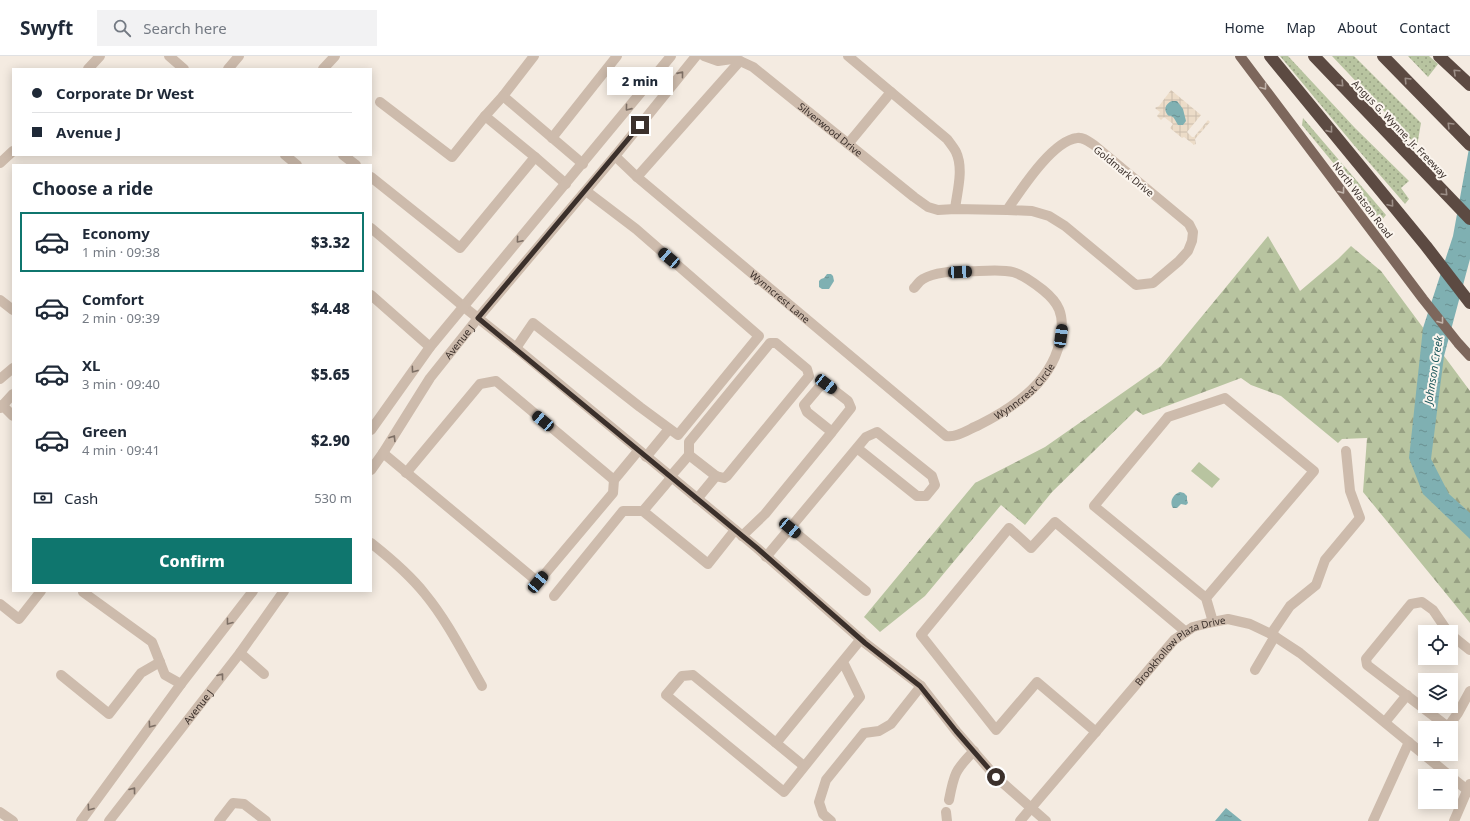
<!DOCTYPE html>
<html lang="en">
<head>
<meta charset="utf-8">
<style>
  body { margin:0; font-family:"Noto Sans",sans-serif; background:#f2f2f3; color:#1f2937; height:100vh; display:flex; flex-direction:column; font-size:15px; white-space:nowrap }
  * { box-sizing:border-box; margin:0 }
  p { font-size:13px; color:#747a83 }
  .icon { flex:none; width:22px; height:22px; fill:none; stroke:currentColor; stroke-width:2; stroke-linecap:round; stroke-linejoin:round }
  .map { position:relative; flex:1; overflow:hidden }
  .details { position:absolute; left:12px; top:108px; width:360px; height:428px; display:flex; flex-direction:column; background:#fff; border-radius:0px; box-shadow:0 2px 10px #0003 }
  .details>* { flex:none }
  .top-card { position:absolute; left:12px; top:12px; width:360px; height:88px; border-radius:0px; box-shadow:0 2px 10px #0003; display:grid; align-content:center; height:88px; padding:0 20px; background:#fff }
  .buttons { position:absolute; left:1418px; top:569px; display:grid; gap:8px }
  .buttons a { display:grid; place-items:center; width:40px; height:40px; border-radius:0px; background:#fff; box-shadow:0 2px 10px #0003; font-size:20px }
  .end { position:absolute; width:18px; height:18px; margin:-9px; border:5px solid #3b302b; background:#fff; box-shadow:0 0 0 2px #fff }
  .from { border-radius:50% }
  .bubble { position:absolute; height:28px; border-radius:0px; background:#fff; box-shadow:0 2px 10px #0003; font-size:13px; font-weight:800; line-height:28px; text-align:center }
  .car { position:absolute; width:12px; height:24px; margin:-12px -6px; border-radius:5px; box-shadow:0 0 3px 1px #0007; background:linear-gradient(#222 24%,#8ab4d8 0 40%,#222 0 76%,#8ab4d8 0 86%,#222 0) }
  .top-card b { display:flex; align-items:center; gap:14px; height:38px; font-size:15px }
  .top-card b+b { border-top:1px solid #e0e1e3 }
  .top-card i { width:10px; height:10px; background:#1f2937 }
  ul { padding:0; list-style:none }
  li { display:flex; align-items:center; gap:12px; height:60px; margin:0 8px 6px; padding:0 12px; border:2px solid transparent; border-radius:0px }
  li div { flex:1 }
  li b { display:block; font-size:15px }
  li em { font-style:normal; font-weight:800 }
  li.selected { border-color:#0f766e }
  li>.icon { width:36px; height:36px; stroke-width:1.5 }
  h2 { padding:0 20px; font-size:18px; line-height:48px }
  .pay { display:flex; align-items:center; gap:10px; height:44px; padding:0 20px; font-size:15px }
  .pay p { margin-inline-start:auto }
  .action { display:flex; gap:8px; margin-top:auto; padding:8px 20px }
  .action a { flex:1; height:46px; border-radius:0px; background:#0f766e; color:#fff; font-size:16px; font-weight:800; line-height:46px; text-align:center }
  header { display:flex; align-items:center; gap:24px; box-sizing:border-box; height:56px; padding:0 20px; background:#fff; border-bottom:1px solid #e0e1e3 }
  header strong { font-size:19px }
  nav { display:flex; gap:22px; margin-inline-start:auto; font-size:14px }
  .search { width:280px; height:36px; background:#f2f2f3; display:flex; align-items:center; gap:10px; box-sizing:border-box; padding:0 14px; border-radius:0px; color:#747a83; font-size:15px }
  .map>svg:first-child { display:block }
  .grass { fill:url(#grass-dots) }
  .forest { fill:url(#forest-firs) }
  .garden { fill:#b8c4a0 }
  .plaza { fill:url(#plaza-grid) }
  .water { fill:url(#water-ripples) }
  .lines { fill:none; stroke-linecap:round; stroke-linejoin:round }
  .minor { stroke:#cdbbac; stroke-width:10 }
  .major { stroke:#7d675c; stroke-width:10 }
  .highway { stroke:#5c4a42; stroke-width:12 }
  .oneway { stroke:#9c8e87 }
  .oneway2 { stroke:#7d6f65 }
  .oneway3 { stroke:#c2b5ac }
  .route { stroke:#3b302b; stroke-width:5 }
  .labels { text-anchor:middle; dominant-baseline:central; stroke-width:4; stroke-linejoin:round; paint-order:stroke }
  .street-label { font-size:10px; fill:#3b302b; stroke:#fbf5ee }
  .water-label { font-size:11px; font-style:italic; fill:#1f5a5e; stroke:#fbf5ee }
</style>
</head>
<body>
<header>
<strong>Swyft</strong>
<div class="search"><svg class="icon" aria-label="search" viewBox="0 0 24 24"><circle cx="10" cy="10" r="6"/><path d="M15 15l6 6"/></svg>Search here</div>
<nav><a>Home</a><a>Map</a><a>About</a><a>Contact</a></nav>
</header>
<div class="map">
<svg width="1470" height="765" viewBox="0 0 1470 765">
  <defs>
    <pattern id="grass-dots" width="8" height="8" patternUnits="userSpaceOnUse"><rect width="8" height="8" fill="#b8c4a0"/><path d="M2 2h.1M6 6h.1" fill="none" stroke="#97a083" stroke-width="1.8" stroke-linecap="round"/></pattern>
    <pattern id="forest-firs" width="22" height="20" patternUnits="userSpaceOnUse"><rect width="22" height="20" fill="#b8c4a0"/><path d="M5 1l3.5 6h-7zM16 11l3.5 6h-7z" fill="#97a083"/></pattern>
    <pattern id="plaza-grid" width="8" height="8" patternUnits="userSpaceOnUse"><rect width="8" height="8" fill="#ecdcc8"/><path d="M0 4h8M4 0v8" fill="none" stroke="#cbbdac"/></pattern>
    <pattern id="water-ripples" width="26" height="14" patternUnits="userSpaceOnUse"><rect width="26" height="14" fill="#7fb0b2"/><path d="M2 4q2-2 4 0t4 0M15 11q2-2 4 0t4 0" fill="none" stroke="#699091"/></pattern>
  </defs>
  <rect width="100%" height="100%" fill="#f4ebe1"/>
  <path class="grass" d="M1280,0H1288L1355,72L1409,125L1401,132L1409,143L1405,148L1353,88Z
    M1332,0H1354L1421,67L1417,90Z
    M1408,0H1429L1438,8L1428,21Z
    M1303,62L1386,159L1381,165L1302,69Z"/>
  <path class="forest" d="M1268,180L1300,235L1338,203L1351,190L1381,215L1470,335V567L1363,436L1367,382L1342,383L1338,387L1281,340L1251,329L1241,322L1143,359L1136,354L1052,436L1025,469L1001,449L925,540L880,576L864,561L975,427L1045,391L1161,310Z"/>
  <path class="garden" d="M1199,406L1220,423L1212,432L1191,415Z"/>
  <path class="plaza" d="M1171,34L1201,59L1187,76L1192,81H1194L1208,64L1210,66L1195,83L1196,88L1193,89V88L1184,81L1182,82L1170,72L1173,68L1164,61L1161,64L1157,60L1160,56L1155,52L1159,50Z"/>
  <path class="water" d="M1172,45H1177L1183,53L1186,65L1183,69H1178C1176,66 1175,63 1173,61C1170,59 1169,61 1167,58C1163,52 1167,47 1172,45Z
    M1470,87V203L1444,300L1431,403L1449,438L1470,457V483L1423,438L1409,402L1423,272L1453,180Z
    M827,218H831L833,220L834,225L829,233H822L819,231V225L821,223L824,222Z
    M1180,436L1184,437L1187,440V444L1188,447L1186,449L1181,448L1177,452H1173C1169,446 1173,438 1180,436Z
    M1226,752L1242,765H1215Z"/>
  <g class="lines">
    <g class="minor">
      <path d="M169,0L184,13"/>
      <path d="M534,0L503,40L583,108"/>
      <path id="s1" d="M704,0L718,5L732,3L740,5L753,11L914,141L928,151L938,154L955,153L1007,154L1032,155L1049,160L1065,170L1136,229L1153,227L1179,205L1188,195L1192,185L1193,176L1189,168L1094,89C1089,86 1084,81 1077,82C1052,85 1021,134 1007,154"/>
      <path d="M848,0L947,83C950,87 954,92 956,96C964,113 957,136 955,153"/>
      <path d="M88,13L100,0"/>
      <path d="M228,13L239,0"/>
      <path d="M323,13L335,0"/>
      <path d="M380,46L452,101L485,60L535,101"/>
      <path d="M485,60L503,40"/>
      <path d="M552,82L617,0"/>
      <path d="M848,88L891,36"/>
      <path d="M285,99L297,109"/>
      <path d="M343,99L356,109"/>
      <path id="s2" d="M615,100L637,121L946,380C957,382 969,373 979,369C1017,350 1055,323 1061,279C1064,258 1059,247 1043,234C1018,214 1011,213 979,215C962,216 938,214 923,223C919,225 917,229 914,232"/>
      <path d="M0,107L13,95"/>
      <path d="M371,121L460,192L535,101L566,128"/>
      <path d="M637,121L740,5"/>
      <path d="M371,172L464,251L516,292L757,492L865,587L921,630L956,675L996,721L1046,765"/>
      <path d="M371,239L430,291"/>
      <path d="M0,244L13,254"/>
      <path d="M516,292L533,267L640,351L678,379L759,280L636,173L586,135"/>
      <path d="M0,323L13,312"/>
      <path d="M2,349L13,360"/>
      <path d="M0,352L13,338"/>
      <path d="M371,374L430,291L671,0"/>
      <path d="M383,397L538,526L613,437L614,424L638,395"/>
      <path d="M689,399L716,420"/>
      <path d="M646,401L669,373"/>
      <path id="s3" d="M371,414L383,397L430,322L478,262L615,100L696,0"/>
      <path d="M406,417L480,328L496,325L614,424"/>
      <path d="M670,421L689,399V386L770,287H776L807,313L809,320L727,420L724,422L716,420L697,443"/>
      <path d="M643,455L708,508L735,474"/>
      <path d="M790,472L866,535"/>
      <path d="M742,480L765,458L832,376L807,356L804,349L821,329L826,328L848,345L851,352L832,376"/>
      <path d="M371,487C390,502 410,519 425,538C448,566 464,599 482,630"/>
      <path d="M766,501L866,381L877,376L932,420L935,429L926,440H917L857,392"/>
      <path d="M84,535L83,536L152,586L165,619L181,628"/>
      <path d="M554,540L623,455H643L671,422"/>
      <path d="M1206,542L1314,415L1225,342L1168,361L1094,450L1206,542L1213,566"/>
      <path d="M0,548L19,563L41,535"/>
      <path d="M1448,576L1433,554L1422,546L1411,548L1366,603L1367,609L1448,671L1458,657L1470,635"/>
      <path d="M1271,578L1290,550L1316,529L1325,504L1360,462L1350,435L1346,395"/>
      <path d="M1451,579L1470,594"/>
      <path d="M240,597L264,618"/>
      <path d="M843,606L860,641L784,736L666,639L682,620L693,619L776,687L861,583"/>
      <path d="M1255,614L1275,580"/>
      <path d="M61,619L109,658L141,617L160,606"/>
      <path d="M1385,666L1407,639"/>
      <path d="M1096,676L1037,626L996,674L921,579L1009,472L1031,492L1055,466L1186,576"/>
      <path d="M776,687L804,710"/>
      <path d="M1451,721L1470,736"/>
      <path d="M949,744C954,718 955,714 974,695"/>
      <path d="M0,756L13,765"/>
      <path d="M946,756L947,765"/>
      <path d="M81,765L181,628L253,535"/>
      <path id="s4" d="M109,765L240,597L284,535"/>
      <path d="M219,765L233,747L244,748L266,765"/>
      <path d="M831,765L823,758L819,746L826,724L864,677L879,675L891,668L921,630"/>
      <path id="s5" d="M1020,765L1174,584L1193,571L1208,567L1228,563L1250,568L1271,578L1300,597L1450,720"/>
      <path d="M1373,765L1409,686"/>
      <path d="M1454,765L1470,728"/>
    </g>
    <path class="major" d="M1240,0L1423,243L1458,287L1470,300"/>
    <path class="highway" d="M1270,0L1426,190L1470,247
      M1314,0L1470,163
      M1383,0L1470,89
      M1439,0L1470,29"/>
  </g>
  <defs><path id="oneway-chevron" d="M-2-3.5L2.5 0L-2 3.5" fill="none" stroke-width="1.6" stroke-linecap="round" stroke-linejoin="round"/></defs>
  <g class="oneway">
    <use href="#oneway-chevron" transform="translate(1456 16) rotate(-137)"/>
    <use href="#oneway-chevron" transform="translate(1407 24) rotate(-134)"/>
    <use href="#oneway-chevron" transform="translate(1341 28) rotate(46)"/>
    <use href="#oneway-chevron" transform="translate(1450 69) rotate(-135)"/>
    <use href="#oneway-chevron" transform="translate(1330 74) rotate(51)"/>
    <use href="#oneway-chevron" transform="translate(1445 137) rotate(46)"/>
    <use href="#oneway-chevron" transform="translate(1391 148) rotate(50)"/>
  </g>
  <g class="oneway2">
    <use href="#oneway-chevron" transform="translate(681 18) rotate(-51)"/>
    <use href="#oneway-chevron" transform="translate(628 52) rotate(129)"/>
    <use href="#oneway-chevron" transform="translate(519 184) rotate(130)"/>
    <use href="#oneway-chevron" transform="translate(414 314) rotate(126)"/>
    <use href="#oneway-chevron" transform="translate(393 382) rotate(-58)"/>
    <use href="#oneway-chevron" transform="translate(229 566) rotate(128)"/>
    <use href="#oneway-chevron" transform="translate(221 620) rotate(-52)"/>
    <use href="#oneway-chevron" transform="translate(151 669) rotate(126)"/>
    <use href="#oneway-chevron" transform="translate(133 734) rotate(-52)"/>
    <use href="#oneway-chevron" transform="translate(90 752) rotate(126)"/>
  </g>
  <g class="oneway3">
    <use href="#oneway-chevron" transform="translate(1264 31) rotate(53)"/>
    <use href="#oneway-chevron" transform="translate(1342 135) rotate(53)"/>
    <use href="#oneway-chevron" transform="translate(1441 265) rotate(52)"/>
  </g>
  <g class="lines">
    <path class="route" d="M640,69L478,262L757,492L865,587L920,630L956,675L996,721"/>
  </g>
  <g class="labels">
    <g class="street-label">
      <text transform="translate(1400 73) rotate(46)">Angus G. Wynne, Jr. Freeway</text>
      <text stroke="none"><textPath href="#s1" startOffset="151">Silverwood Drive</textPath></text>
      <text transform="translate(1124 115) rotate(39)">Goldmark Drive</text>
      <text transform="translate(1363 144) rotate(53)">North Watson Road</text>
      <text stroke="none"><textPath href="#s2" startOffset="217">Wynncrest Lane</textPath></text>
      <text stroke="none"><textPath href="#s3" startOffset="156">Avenue J</textPath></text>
      <text stroke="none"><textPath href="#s2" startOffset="526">Wynncrest Circle</textPath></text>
      <text stroke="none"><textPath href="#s5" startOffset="237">Brookhollow Plaza Drive</textPath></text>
      <text stroke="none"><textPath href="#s4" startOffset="145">Avenue J</textPath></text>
    </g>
    <g class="water-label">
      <text transform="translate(1433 314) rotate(-81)">Johnson Creek</text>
    </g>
  </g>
</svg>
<div class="buttons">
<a><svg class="icon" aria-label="locate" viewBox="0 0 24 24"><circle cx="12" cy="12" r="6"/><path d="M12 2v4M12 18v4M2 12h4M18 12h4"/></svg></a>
<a><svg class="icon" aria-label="layers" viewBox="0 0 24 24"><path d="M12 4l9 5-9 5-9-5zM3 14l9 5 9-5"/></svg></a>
<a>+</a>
<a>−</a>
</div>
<i class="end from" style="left:996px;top:721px"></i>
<i class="end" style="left:640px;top:69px"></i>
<div class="bubble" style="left:607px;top:11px;width:66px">2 min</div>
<i class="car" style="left:669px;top:202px;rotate:311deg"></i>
<i class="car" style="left:960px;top:216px;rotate:87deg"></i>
<i class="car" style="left:1061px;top:280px;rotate:8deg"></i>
<i class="car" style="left:826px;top:328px;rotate:128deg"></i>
<i class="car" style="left:543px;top:365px;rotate:310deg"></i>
<i class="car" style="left:790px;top:472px;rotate:130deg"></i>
<i class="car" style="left:538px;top:526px;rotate:40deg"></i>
<div class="top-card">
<b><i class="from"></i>Corporate Dr West</b>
<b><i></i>Avenue J</b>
</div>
<section class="details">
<h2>Choose a ride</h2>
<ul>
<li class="selected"><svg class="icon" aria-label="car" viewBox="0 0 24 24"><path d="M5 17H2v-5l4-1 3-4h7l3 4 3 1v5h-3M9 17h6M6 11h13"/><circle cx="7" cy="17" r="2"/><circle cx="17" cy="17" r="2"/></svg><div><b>Economy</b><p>1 min · 09:38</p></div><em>$3.32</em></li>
<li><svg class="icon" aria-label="car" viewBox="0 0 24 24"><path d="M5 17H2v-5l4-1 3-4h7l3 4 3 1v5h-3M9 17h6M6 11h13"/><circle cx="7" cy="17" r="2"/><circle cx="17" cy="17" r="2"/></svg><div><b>Comfort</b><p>2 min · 09:39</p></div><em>$4.48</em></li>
<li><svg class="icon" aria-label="car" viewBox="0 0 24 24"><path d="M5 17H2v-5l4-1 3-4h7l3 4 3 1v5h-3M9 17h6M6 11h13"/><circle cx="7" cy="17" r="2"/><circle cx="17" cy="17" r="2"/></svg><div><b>XL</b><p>3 min · 09:40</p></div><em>$5.65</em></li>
<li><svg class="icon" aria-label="car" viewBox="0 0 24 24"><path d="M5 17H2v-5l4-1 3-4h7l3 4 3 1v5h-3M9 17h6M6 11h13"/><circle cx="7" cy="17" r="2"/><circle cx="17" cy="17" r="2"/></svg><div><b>Green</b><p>4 min · 09:41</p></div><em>$2.90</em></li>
</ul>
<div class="pay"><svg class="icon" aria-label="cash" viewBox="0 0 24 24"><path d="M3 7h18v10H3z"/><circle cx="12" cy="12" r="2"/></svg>Cash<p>530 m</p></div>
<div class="action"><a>Confirm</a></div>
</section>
</div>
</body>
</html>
